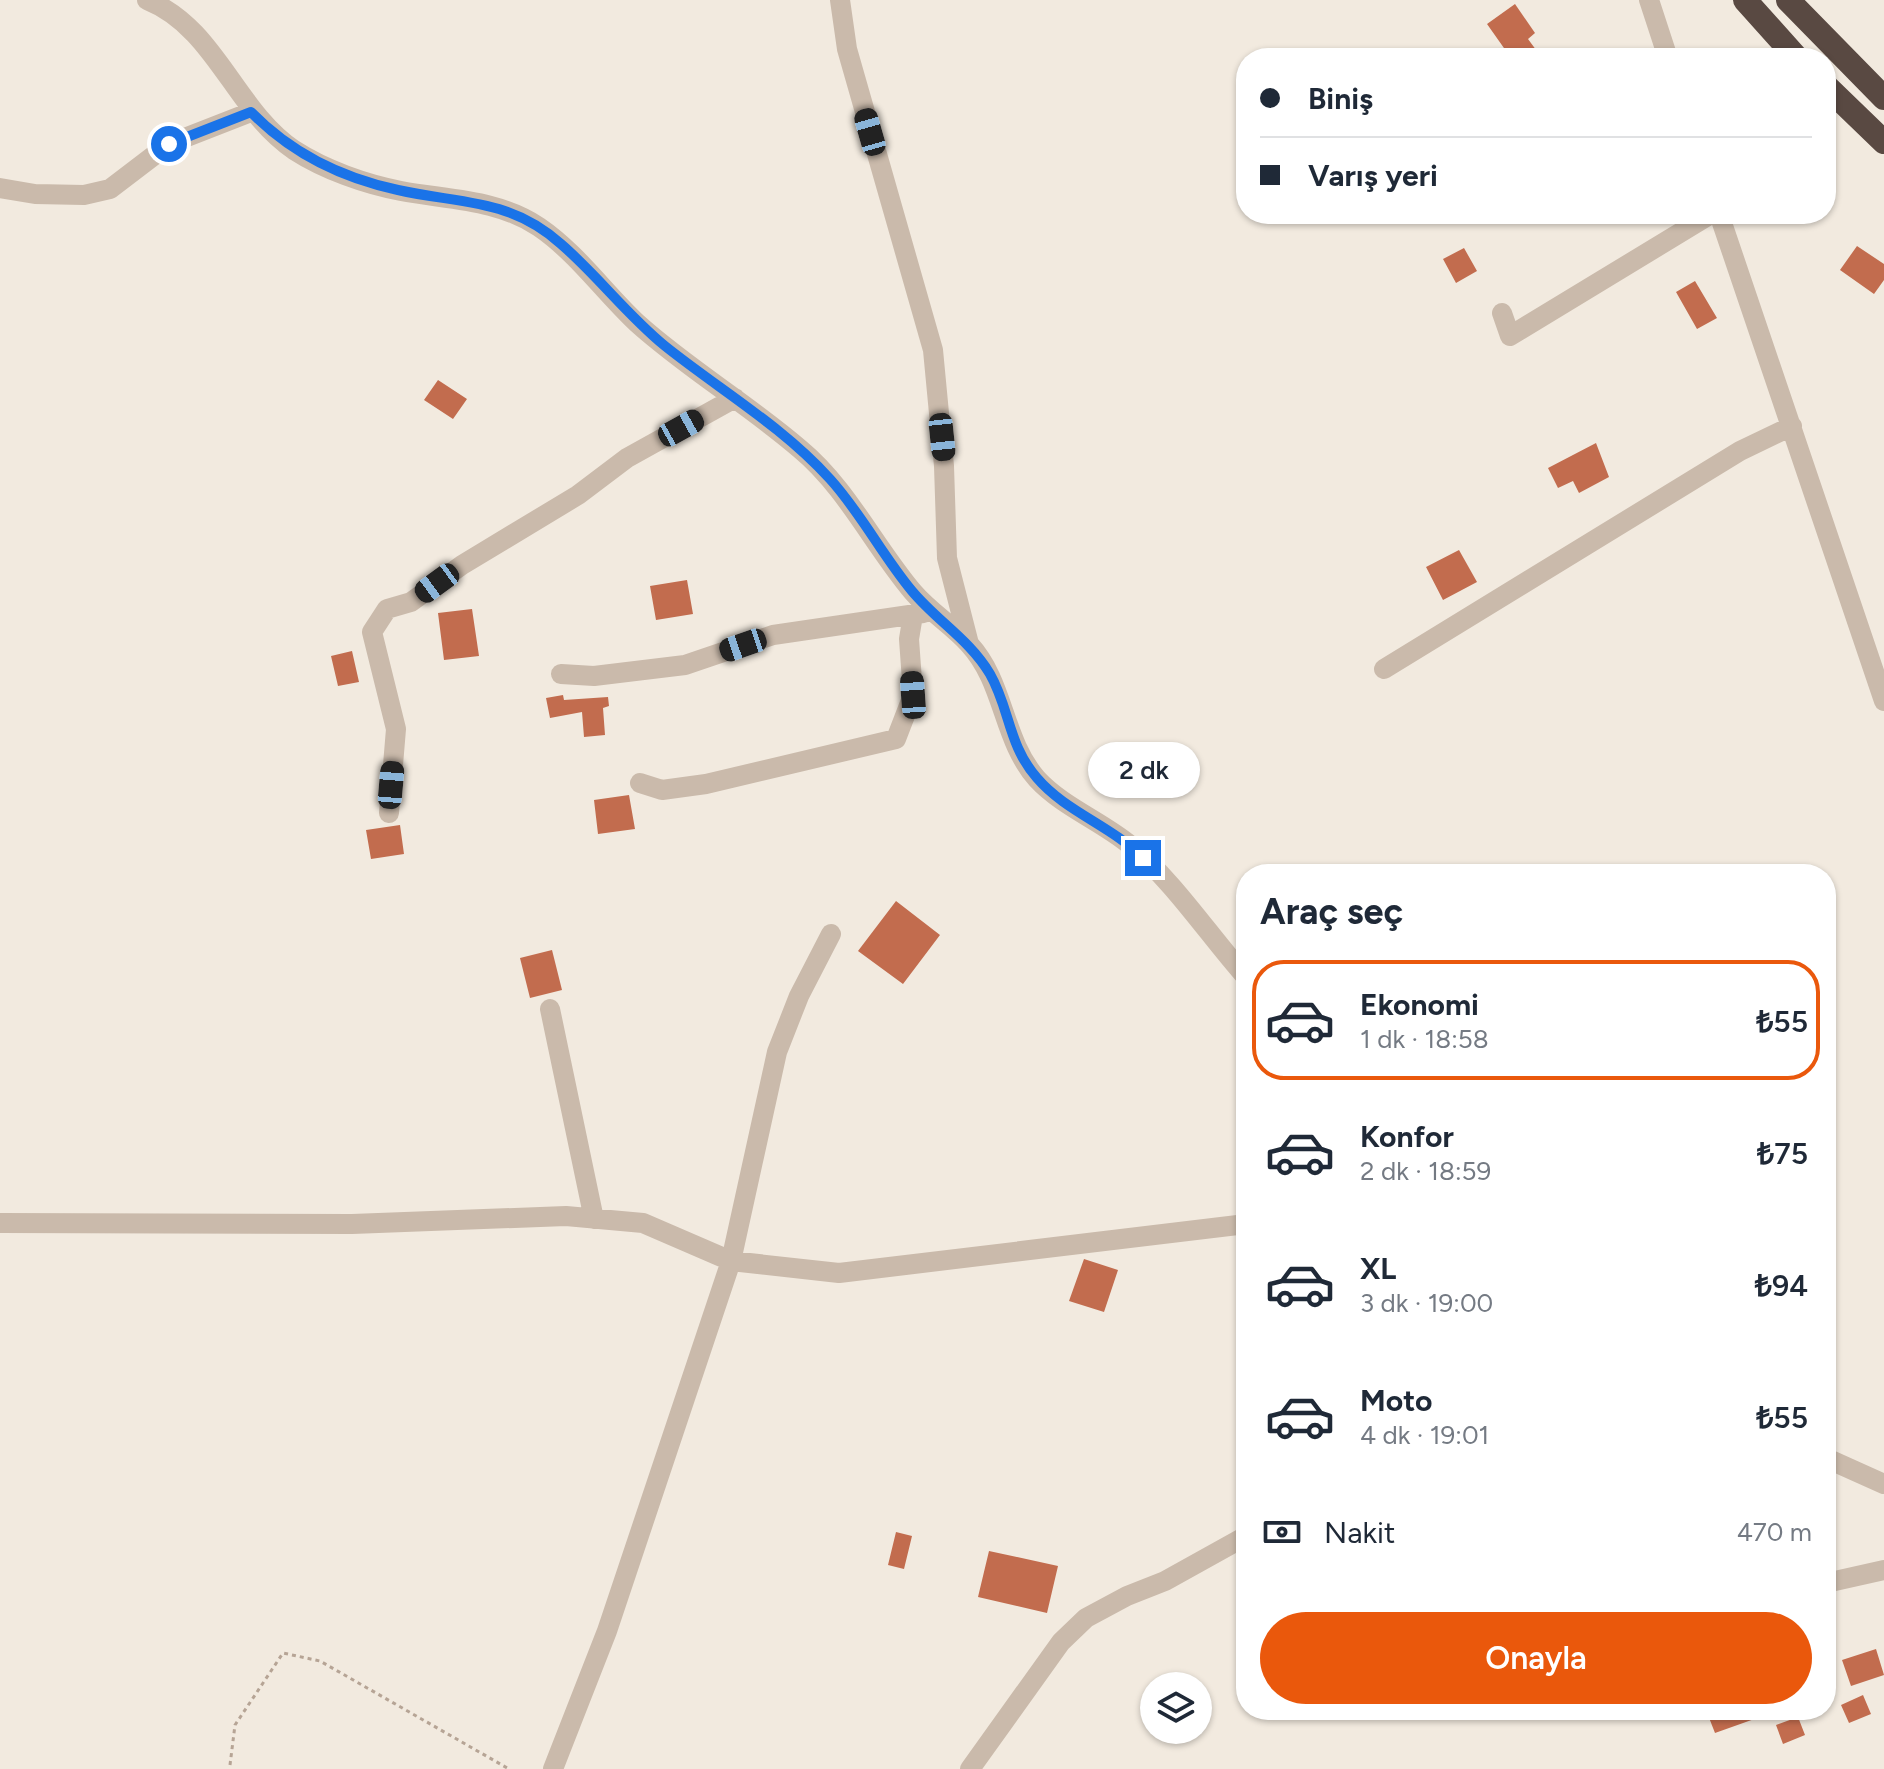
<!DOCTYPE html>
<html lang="tr">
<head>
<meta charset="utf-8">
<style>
  body { margin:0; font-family:Figtree,sans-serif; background:#f2f2f3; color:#1f2937; height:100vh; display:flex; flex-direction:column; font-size:30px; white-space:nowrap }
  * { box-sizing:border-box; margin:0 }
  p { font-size:26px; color:#747a83 }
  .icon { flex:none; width:44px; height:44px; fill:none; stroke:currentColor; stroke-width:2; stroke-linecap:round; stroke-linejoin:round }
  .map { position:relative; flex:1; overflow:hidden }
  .sheet { position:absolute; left:1236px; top:864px; width:600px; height:856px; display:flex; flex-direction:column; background:#fff; border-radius:32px; box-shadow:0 2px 6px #0004 }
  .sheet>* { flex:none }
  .hud { position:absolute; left:1236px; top:48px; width:600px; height:176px; border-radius:32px; box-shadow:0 2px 6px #0004; display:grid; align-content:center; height:176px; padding:0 24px; background:#fff }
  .controls { position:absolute; left:1140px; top:1672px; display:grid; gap:16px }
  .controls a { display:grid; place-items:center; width:72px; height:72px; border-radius:50%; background:#fff; box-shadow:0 2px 6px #0004; font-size:40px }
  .end { position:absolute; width:36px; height:36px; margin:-18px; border:10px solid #1a73e8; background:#fff; box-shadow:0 0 0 4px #fff }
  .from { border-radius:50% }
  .bubble { position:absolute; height:56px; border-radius:28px; background:#fff; box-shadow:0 2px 6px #0004; font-size:26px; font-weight:600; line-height:56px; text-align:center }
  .car { position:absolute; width:24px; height:48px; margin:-24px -12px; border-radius:10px; box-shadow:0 0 6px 2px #0007; background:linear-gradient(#222 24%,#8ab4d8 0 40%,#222 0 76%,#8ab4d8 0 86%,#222 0) }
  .hud b { display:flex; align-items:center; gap:28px; height:76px; font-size:30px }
  .hud b+b { border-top:2px solid #e0e1e3 }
  .hud i { width:20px; height:20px; background:#1f2937 }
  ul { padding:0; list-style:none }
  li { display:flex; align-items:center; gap:24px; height:120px; margin:0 16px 12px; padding:0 8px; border:4px solid transparent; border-radius:32px }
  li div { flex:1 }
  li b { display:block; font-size:30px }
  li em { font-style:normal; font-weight:600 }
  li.active { border-color:#ea580c }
  li>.icon { width:72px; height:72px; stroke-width:1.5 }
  h2 { padding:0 24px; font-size:36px; line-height:96px }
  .pay { display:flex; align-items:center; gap:20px; height:88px; padding:0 24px; font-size:30px }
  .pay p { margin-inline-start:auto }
  .button { display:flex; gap:16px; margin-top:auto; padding:16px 24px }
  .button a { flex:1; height:92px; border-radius:48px; background:#ea580c; color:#fff; font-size:32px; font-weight:600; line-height:92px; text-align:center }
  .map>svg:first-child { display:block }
  .building { fill:#c26c4e }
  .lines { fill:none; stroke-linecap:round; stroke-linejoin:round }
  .path { stroke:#b6a495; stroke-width:3; stroke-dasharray:4 4; stroke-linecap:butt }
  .minor { stroke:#cabaab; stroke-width:20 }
  .highway { stroke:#594942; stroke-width:24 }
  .route { stroke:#1a73e8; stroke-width:10 }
</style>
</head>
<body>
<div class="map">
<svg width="1884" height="1769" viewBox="0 0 1884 1769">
  <rect width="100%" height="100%" fill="#f2eadf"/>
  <path class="building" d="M1515,4L1535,33L1528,39L1542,58H1511L1487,24Z
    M1857,246L1884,264V280L1874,294L1840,270Z
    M1464,248L1477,271L1456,283L1443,259Z
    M1695,281L1717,318L1697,329L1676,292Z
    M438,380L467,399L453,419L424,400Z
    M1596,443L1609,477L1579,493L1573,481L1558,488L1548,468Z
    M1459,550L1477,582L1443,600L1426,567Z
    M687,580L693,614L656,620L650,586Z
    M472,609L479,656L444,660L438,613Z
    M352,651L359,682L338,686L331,656Z
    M563,695L564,700L608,697L609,706L603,708L605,735L584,737L582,712L550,718L546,698Z
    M629,795L635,829L598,834L594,800Z
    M400,825L404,854L371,859L366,830Z
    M896,901L940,935L903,984L858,951Z
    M552,950L562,990L530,998L520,958Z
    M1084,1259L1118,1270L1104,1312L1069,1301Z
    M896,1532L912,1536L904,1569L888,1565Z
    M989,1551L1058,1566L1047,1613L978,1597Z
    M1876,1649L1884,1675L1851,1686L1842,1660Z
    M1863,1695L1871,1714L1849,1723L1841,1705Z
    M1706,1710H1773L1774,1712L1715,1733Z
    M1798,1717L1805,1735L1783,1744L1776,1725Z"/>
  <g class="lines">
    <path class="path" d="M230,1765L235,1725L283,1653L320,1661L509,1769"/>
    <path class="minor" d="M147,0C216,28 234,109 294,150C325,170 365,184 401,191C449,200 497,199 539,227C577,253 604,292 637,323C688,369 748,404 800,449C847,488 874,546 913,592C930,612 952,625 969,644C1005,683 1002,739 1037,779C1063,807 1101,821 1130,845C1174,882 1208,934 1246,977
      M840,0L847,49L933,350L944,466L947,558L969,644
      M1649,0L1668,58
      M0,188L35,194L84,195L110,189L169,144L251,112
      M1719,214L1884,701
      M1502,313L1510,336L1711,214
      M1384,669L1740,451L1792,426
      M561,674L594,676L685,665L773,635L923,613
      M640,783L662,790L706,784L896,739L913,695L909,639L913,615
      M389,813L396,729L372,632L387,609L411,602L462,565L578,495L627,458L735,398
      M550,1009L594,1219
      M0,1223L352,1224L566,1216L643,1223L731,1261L839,1273L1246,1224
      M1826,1458L1884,1484
      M1826,1583L1884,1570
      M553,1769L607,1631L731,1261L777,1052L799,996L831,934
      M970,1769L1061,1642L1086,1618L1127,1596L1165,1581L1246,1536"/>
    <path class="highway" d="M1745,0L1797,58
      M1788,0L1884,98
      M1826,86L1884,142"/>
  </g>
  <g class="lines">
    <path class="route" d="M169,144L251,112C291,153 342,178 398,190C460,204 510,198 561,244C598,276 627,315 665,346C720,390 782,426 830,479C861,513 882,555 912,591C937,621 970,640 990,674C1010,709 1008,745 1037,778C1066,812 1112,826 1143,858"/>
  </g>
</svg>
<div class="controls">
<a><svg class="icon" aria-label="layers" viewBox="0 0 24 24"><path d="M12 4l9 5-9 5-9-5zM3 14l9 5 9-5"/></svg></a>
</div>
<i class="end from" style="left:169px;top:144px"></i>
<i class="end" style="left:1143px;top:858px"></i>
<div class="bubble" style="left:1088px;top:742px;width:112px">2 dk</div>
<i class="car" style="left:870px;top:132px;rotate:344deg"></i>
<i class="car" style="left:681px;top:428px;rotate:61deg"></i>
<i class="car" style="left:942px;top:437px;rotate:174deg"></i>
<i class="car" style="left:437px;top:583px;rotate:234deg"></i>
<i class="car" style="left:743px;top:645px;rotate:251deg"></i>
<i class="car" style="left:913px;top:695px;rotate:356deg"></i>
<i class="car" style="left:391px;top:785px;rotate:5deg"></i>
<div class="hud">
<b><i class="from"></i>Biniş</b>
<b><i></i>Varış yeri</b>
</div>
<section class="sheet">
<h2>Araç seç</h2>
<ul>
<li class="active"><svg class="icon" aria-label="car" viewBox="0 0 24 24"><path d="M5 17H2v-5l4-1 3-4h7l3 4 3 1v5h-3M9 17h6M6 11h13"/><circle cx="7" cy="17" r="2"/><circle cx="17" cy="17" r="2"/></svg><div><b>Ekonomi</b><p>1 dk · 18:58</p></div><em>₺55</em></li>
<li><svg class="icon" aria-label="car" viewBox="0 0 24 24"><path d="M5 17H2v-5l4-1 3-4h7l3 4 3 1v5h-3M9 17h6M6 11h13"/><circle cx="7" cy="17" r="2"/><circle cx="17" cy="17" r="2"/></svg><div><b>Konfor</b><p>2 dk · 18:59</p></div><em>₺75</em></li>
<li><svg class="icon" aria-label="car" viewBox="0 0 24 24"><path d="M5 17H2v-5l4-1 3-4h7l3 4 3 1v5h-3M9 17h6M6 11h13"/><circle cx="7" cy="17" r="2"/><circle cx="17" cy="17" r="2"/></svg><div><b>XL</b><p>3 dk · 19:00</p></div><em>₺94</em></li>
<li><svg class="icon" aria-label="car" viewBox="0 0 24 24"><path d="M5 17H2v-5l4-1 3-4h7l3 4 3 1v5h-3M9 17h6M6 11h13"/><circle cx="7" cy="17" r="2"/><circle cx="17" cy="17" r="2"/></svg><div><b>Moto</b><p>4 dk · 19:01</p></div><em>₺55</em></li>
</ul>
<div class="pay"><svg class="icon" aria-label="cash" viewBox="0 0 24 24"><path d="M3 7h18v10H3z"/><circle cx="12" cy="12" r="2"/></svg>Nakit<p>470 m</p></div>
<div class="button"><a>Onayla</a></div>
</section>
</div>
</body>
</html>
